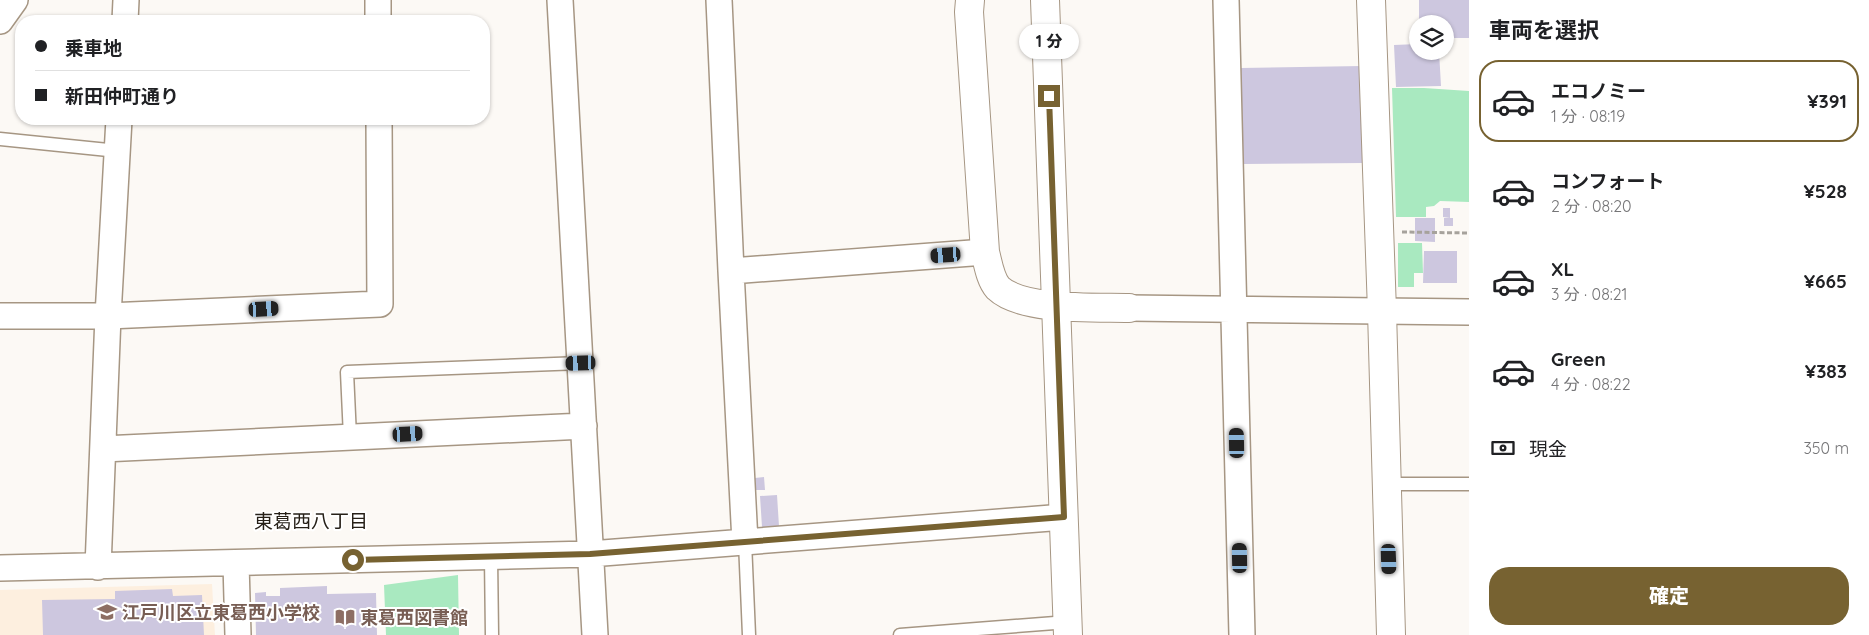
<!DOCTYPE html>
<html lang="ja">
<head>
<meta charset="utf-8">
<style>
  body { margin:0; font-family:Quicksand,"Noto Sans JP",sans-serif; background:#f2f2f2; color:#202124; height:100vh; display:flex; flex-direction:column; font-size:19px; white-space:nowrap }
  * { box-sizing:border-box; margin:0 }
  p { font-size:16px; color:#757577 }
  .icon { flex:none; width:28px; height:28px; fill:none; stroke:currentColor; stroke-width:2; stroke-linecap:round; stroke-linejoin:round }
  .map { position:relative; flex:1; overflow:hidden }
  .side { display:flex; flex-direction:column; background:#fff; width:400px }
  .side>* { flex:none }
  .hud { position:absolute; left:15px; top:15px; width:475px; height:110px; border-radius:20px; box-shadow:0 1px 4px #0004; display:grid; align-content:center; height:110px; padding:0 20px; background:#fff }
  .controls { position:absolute; left:1409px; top:15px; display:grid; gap:10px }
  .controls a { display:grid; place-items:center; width:45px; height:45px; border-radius:50%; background:#fff; box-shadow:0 1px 4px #0004; font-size:25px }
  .end { position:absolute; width:22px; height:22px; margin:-11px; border:6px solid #776231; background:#fff; box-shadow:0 0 0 2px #fff }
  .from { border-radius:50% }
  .bubble { position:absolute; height:35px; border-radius:18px; background:#fff; box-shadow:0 1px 4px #0004; font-size:16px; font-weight:800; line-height:35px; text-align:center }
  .car { position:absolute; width:15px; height:30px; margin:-15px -8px; border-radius:6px; box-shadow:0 0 4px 1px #0007; background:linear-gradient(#222 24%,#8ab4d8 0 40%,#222 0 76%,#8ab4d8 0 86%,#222 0) }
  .hud b { display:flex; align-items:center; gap:18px; height:48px; font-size:19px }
  .hud b+b { border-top:1px solid #e0e0e0 }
  .hud i { width:12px; height:12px; background:#202124 }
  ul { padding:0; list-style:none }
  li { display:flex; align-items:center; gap:15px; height:82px; margin:0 10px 8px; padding:0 10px; border:2px solid transparent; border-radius:20px }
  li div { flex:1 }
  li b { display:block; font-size:19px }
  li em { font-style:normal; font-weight:800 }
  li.on { border-color:#776231 }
  li>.icon { width:45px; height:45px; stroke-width:1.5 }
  h2 { padding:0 20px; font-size:22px; line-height:60px }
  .pay { display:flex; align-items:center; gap:12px; height:55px; padding:0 20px; font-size:19px }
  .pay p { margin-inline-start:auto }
  .cta { display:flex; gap:10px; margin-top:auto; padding:10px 20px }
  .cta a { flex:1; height:58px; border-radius:20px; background:#776231; color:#fff; font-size:20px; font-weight:800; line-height:58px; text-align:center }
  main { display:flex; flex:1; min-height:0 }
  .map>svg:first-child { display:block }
  .built { fill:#fdefdf }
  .green { fill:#a9e9c0 }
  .building { fill:#cdc7df }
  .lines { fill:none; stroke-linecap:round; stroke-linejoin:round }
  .service-casing { stroke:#a69683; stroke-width:15 }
  .minor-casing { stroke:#a69683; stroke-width:28 }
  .tertiary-casing { stroke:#a69683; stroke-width:30 }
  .path { stroke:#a6a29c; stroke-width:3; stroke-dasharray:5 2.5; stroke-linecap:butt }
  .service { stroke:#fff; stroke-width:12 }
  .minor { stroke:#fff; stroke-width:25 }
  .tertiary { stroke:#fff; stroke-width:28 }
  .route { stroke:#776231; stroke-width:6 }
  .labels { text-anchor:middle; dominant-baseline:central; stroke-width:4; stroke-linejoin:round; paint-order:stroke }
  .education-label { font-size:18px; font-weight:bold; fill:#785e54; stroke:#fff; text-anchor:start }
  .neighbourhood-label { font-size:19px; fill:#262018; stroke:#fff }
</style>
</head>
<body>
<main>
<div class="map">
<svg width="1469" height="635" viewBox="0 0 1469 635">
  <rect width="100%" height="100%" fill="#fcf9f5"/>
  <path class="built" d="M212,584L215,635H0V590Z"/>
  <path class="green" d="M1392,88H1424L1469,91V202L1440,201L1434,206L1426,207V217H1396Z
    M1398,243H1422L1423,273H1414V287H1398Z
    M458,575L459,635H386L384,585Z"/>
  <path class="building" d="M1419,0H1469V38H1445V24H1419Z
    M1418,44V51H1439L1441,86L1396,87L1394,45Z
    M1362,66L1363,163L1243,164L1241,68Z
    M1443,208H1450V218L1443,217Z
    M1415,218H1435V242L1415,241Z
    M1444,218H1453V226H1444Z
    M1424,251H1457V283H1423Z
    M764,477L765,490H756L755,478Z
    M777,495L779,526L762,527L760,496Z
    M327,586V594L376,593L377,635H256L255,593L266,592V596H280V588Z
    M172,589L173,596L202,595L204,635H43L42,600L115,599V591Z"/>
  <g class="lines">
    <defs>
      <path id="service" d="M0,139L118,151
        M350,437L347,372L581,363
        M1386,484H1469
        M745,542L749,635
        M491,557L492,635
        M900,635L1068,622"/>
      <path id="minor" d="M378,0V21
        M560,0L595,635
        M719,0L731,271L745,542
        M1226,0L1242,635
        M0,21L15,0
        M125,21L126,0
        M731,271L985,252
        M1129,308L1469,312
        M0,316H108L380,304L379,119
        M103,449L584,426
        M236,563L238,635
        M98,567L108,316L119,119
        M0,568L590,554L1064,517"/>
      <path id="tertiary" d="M970,0L969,12L985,252C988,263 990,279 998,288C1022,311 1097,307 1129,308
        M1045,0L1068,635
        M1371,0L1382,311L1391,635"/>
    </defs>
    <use href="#service" class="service-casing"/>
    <use href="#minor" class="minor-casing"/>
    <use href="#tertiary" class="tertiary-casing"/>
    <path class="path" d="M1402,232L1469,233"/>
    <use href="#service" class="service"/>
    <use href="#minor" class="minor"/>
    <use href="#tertiary" class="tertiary"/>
  </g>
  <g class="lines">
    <path class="route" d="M353,560L590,554L1064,517L1049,96"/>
  </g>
  <defs>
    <symbol id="school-bare" viewBox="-9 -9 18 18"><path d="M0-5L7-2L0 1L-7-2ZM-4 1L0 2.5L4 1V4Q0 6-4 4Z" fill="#8d6e63" stroke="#fff" stroke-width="2.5" paint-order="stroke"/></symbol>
    <symbol id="library-bare" viewBox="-9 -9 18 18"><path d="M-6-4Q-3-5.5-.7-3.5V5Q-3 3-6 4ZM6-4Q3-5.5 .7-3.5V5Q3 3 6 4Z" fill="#8d6e63" stroke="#fff" stroke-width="2.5" paint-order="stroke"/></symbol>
  </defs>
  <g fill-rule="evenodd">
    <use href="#school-bare" x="93" y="598" width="28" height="28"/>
    <use href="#library-bare" x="331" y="603" width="28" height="28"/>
  </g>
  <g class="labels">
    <g class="education-label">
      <text x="122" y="612">江戸川区立東葛西小学校</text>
      <text x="360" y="617">東葛西図書館</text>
    </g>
    <g class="neighbourhood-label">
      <text x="311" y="521">東葛西八丁目</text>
    </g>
  </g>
</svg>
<div class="controls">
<a><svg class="icon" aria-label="layers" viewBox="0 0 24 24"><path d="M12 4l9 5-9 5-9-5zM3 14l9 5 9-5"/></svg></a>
</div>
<i class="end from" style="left:353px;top:560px"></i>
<i class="end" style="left:1049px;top:96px"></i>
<div class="bubble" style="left:1019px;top:24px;width:60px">1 分</div>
<i class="car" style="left:946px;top:255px;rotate:266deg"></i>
<i class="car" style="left:264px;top:309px;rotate:87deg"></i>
<i class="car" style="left:581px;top:363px;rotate:268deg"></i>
<i class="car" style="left:408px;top:434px;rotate:87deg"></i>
<i class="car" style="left:1237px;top:443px;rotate:359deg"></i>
<i class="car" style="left:1240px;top:558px;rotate:359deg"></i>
<i class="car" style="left:1389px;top:559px;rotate:178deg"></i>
<div class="hud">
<b><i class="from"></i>乗車地</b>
<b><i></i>新田仲町通り</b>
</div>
</div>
<section class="side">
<h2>車両を選択</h2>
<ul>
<li class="on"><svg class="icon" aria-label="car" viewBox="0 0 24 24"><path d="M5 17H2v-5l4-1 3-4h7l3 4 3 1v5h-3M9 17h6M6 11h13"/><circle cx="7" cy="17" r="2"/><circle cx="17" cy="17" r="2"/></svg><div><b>エコノミー</b><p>1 分 · 08:19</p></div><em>¥391</em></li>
<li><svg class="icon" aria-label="car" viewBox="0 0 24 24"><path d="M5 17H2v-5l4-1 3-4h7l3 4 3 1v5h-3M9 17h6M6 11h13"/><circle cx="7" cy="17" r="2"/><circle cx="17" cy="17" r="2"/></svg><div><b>コンフォート</b><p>2 分 · 08:20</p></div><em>¥528</em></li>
<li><svg class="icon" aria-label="car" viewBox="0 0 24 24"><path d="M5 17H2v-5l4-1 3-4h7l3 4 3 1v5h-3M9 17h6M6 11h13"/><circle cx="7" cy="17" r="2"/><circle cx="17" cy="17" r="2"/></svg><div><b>XL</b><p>3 分 · 08:21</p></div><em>¥665</em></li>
<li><svg class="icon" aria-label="car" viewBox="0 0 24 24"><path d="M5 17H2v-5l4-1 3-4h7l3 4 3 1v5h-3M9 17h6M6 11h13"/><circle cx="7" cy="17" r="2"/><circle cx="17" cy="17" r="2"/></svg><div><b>Green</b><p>4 分 · 08:22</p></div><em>¥383</em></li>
</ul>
<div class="pay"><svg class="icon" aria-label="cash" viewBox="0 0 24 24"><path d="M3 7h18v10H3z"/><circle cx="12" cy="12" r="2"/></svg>現金<p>350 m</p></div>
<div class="cta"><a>確定</a></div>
</section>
</main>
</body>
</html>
